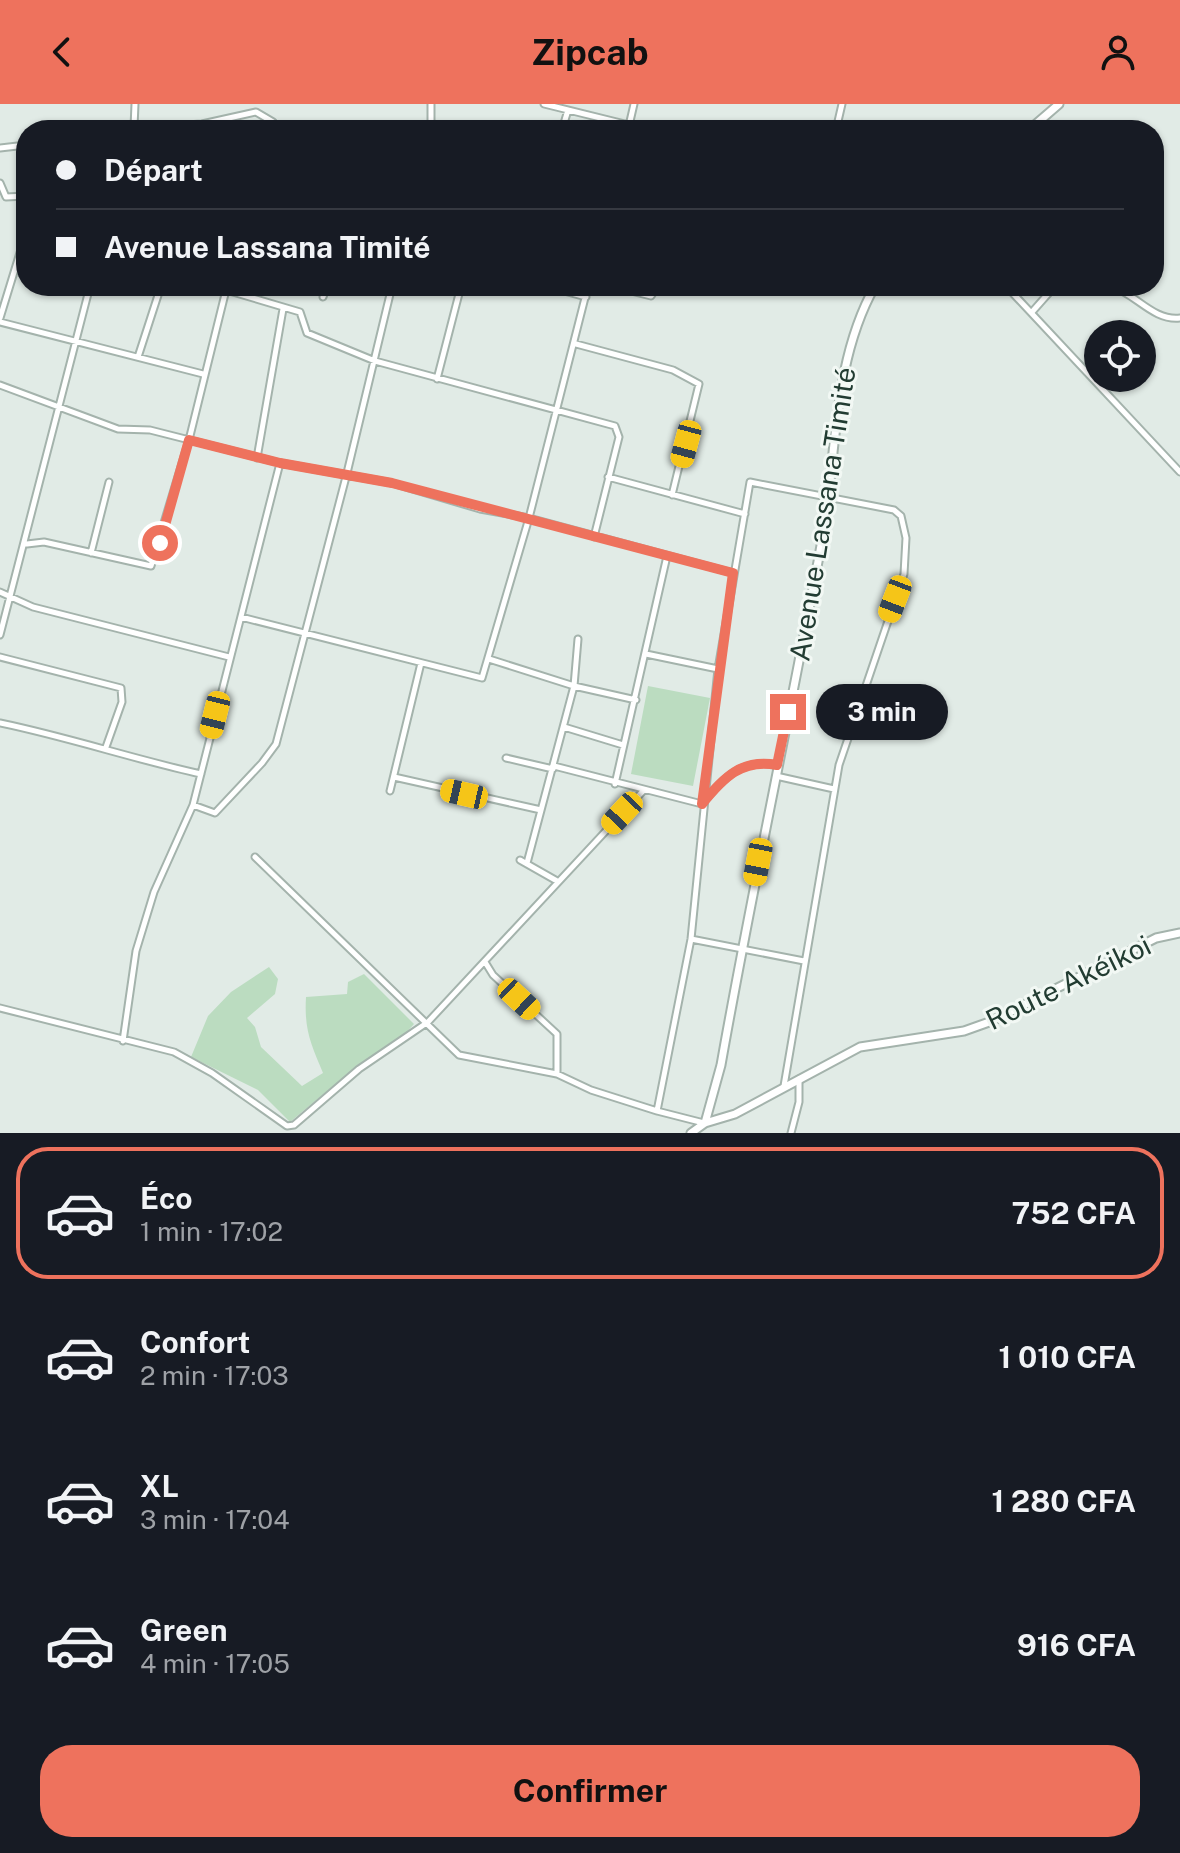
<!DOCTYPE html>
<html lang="fr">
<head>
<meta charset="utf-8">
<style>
  body { margin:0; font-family:"Public Sans",sans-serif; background:#20242c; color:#f1f3f6; height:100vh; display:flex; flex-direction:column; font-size:30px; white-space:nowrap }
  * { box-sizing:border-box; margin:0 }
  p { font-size:26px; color:#9ea1a6 }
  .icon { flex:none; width:44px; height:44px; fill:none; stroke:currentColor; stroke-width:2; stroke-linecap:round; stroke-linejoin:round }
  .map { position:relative; height:1029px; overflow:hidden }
  .side { display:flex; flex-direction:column; background:#171b24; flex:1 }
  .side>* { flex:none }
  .banner { position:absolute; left:16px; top:16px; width:1148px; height:176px; border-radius:32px; box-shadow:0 2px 6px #0004; display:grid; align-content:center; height:176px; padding:0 40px; background:#171b24 }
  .fabs { position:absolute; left:1084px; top:216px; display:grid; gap:16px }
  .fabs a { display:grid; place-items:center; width:72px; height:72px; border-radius:50%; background:#171b24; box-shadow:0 2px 6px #0004; font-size:40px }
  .end { position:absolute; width:36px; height:36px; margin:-18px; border:10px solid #ee725d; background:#fff; box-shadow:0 0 0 4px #fff }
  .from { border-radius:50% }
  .bubble { position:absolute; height:56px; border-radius:28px; background:#171b24; box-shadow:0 2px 6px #0004; font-size:26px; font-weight:700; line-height:56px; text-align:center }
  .car { position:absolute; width:24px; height:48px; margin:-24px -12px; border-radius:10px; box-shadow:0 0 6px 2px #0007; background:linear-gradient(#f5c518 24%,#345 0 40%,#f5c518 0 76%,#345 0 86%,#f5c518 0) }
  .banner b { display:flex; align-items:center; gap:28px; height:76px; font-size:30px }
  .banner b+b { border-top:2px solid #363941 }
  .banner i { width:20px; height:20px; background:#f1f3f6 }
  ul { padding:14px 0 0; list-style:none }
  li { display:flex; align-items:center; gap:24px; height:132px; margin:0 16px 12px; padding:0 24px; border:4px solid transparent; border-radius:32px }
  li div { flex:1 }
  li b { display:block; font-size:30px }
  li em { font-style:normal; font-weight:700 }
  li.active { border-color:#ee725d }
  li>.icon { width:72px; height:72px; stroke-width:1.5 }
  .button { display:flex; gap:16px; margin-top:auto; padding:16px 40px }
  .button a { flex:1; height:92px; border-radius:32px; background:#ee725d; color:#111; font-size:32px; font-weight:700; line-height:92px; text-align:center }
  header { display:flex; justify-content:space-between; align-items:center; height:104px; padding:0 40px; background:#ee725d; color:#111; font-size:36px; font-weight:700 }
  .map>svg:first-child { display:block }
  .green { fill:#bbdcc0 }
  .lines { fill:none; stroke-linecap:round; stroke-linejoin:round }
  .minor-casing { stroke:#a4b3ac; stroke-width:9 }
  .tertiary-casing { stroke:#a4b3ac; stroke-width:11 }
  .minor { stroke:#fff; stroke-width:5 }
  .tertiary { stroke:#fff; stroke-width:7 }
  .route { stroke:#ee725d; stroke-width:10 }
  .labels { text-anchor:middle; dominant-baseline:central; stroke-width:6; stroke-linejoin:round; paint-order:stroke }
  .street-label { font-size:28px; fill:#223c32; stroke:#f2f8f4 }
</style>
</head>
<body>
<header><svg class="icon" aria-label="back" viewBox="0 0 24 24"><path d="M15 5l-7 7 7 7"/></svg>Zipcab<svg class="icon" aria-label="person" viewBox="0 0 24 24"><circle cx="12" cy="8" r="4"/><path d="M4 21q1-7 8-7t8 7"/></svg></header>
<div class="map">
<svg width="1180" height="1029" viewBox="0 0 1180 1029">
  <rect width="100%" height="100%" fill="#e1ebe6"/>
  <path class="green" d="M648,582L710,594L693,682L631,670Z
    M269,863L278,875L275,890L247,914L255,923L261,943L302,982L323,969C311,940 304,926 306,893L347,890L348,878L364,870L414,920L403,932L357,962L290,1018L258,986L191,953L208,912L231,888Z"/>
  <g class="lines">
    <defs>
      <path id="minor" d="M544,0L629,21
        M134,23L135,0
        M104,26L202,20L256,8L273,18L271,26
        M431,26V0
        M562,26L568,6
        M628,26L634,0
        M836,26L842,0
        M0,44L26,41
        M0,79L6,93L26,92
        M212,182L226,186
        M546,182L586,193
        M611,182L651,192L658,182
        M1006,182L1180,368
        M1111,182C1136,190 1153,217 1180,214
        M323,193L327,182
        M1032,208L1055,182
        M0,214L26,129
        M0,218L203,270
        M576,240L673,266L699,280L672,391
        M138,253L161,182
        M437,275L461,182
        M0,281L118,325L150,326L280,359L392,379L480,405L529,414L733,469
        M257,354L283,205
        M608,373L745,410
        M27,440L44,438L151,462L189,336L226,186L300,208L307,229L375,257L615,322L619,333L594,433
        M91,449L109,378
        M0,488L33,503L229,553
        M241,513L482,574L529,414L588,182
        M0,531C31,415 59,298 90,182
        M646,550L718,565
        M0,553L121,584L122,598L106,643
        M489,555L574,582L636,596
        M0,619C68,633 133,655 201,670
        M564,623L623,641
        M506,654L553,665
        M554,662L702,700C723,674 742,654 777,661
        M776,672L834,685
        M394,673L541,706
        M615,680L667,452
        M390,687L421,559
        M193,701L215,709L262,659L276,640L347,369L392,182
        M255,753L459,951L557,970L591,986L657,1007
        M520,756L557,777
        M527,759L574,582L578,535
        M691,835L804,857
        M485,858L493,871L557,930V970
        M0,904L174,948L212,969L287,1022L294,1021L359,965L428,918L644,686
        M123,937L136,847L154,788L193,701L280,359
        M704,1019L657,1007L691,835L718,565L750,378L894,406L901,412L906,434L904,470L839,661L784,982
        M791,1029L799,998V975"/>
      <path id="tertiary" d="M1029,26L1059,0
        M705,1019L721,961C752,786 790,611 822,436C837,352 832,258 875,182
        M691,1029L705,1019L735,1010L860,943L964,927L992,917L1156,834L1180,829"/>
    </defs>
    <use href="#minor" class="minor-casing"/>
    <use href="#tertiary" class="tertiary-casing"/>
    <use href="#minor" class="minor"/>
    <use href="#tertiary" class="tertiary"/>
  </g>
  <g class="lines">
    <path class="route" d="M160,439L189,336L280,359L392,379L733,469L702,700C723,674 742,654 777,661L788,608"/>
  </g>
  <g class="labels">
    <g class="street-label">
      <text transform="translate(822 410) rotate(-81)">Avenue Lassana Timité</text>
      <text transform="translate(1068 878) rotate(-26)">Route Akéikoi</text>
    </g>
  </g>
</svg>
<div class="fabs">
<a><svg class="icon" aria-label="locate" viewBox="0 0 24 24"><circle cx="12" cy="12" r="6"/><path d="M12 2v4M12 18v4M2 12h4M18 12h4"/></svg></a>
</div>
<i class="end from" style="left:160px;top:439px"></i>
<i class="end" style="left:788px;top:608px"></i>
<div class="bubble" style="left:816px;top:580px;width:132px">3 min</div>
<i class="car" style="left:686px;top:340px;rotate:195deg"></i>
<i class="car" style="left:895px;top:495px;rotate:201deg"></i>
<i class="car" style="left:215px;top:611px;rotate:194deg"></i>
<i class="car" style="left:464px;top:690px;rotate:283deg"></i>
<i class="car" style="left:622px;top:709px;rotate:223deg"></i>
<i class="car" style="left:758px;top:758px;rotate:191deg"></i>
<i class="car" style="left:519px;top:895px;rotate:133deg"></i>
<div class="banner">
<b><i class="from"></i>Départ</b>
<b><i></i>Avenue Lassana Timité</b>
</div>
</div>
<section class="side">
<ul>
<li class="active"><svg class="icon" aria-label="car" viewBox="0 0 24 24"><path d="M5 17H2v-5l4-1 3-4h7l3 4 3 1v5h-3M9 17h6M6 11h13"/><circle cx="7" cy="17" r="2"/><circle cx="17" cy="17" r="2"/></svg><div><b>Éco</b><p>1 min · 17:02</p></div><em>752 CFA</em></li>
<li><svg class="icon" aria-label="car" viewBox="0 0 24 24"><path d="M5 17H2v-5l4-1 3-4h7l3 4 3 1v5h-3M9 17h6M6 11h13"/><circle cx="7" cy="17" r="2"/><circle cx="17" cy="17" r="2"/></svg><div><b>Confort</b><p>2 min · 17:03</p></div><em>1 010 CFA</em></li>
<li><svg class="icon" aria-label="car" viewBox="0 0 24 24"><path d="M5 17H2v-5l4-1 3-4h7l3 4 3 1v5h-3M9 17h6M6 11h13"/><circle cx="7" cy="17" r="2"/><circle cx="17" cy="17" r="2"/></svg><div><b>XL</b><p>3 min · 17:04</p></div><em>1 280 CFA</em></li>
<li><svg class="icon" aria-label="car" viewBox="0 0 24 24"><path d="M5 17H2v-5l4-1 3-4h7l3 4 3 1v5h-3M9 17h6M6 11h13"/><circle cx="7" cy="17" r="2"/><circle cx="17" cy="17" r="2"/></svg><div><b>Green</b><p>4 min · 17:05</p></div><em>916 CFA</em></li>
</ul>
<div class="button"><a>Confirmer</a></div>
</section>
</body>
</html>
